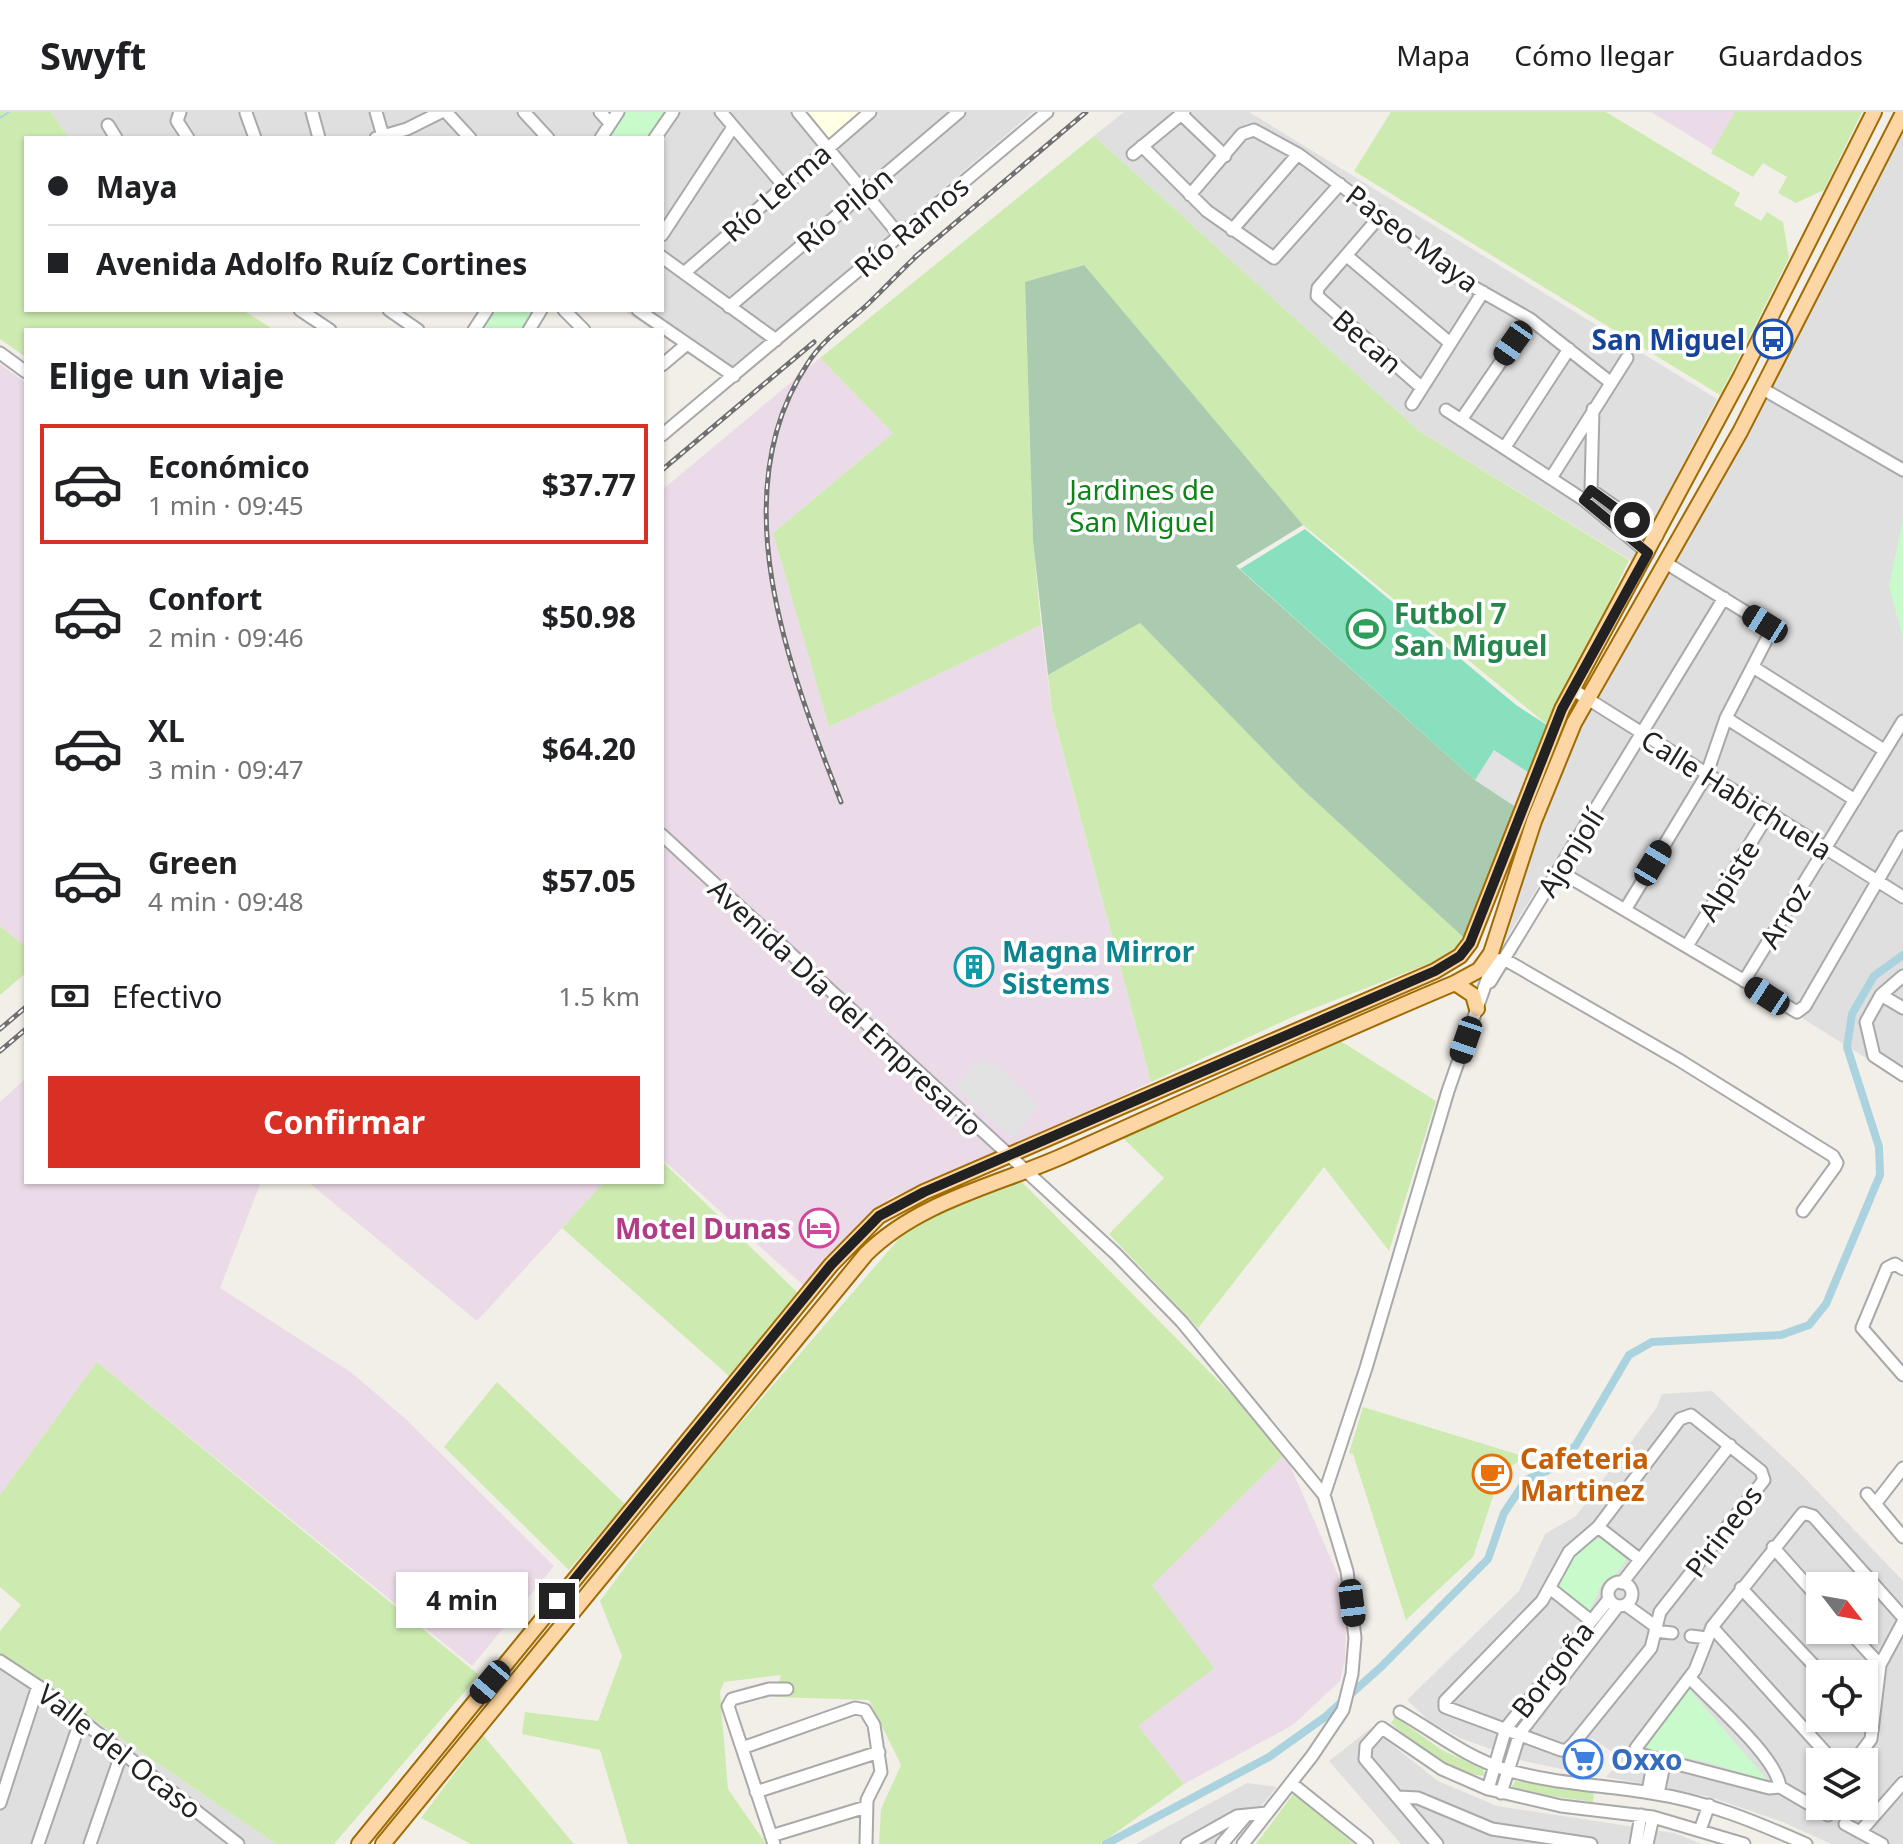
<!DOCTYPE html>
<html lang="es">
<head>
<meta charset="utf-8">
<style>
  body { margin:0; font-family:"Noto Sans",sans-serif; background:#f6f6f6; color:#202124; height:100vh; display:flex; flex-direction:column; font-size:30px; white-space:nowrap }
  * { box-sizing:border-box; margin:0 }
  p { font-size:26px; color:#757577 }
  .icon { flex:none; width:44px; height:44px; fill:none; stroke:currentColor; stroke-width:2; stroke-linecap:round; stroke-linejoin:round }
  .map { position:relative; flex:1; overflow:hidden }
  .drawer { position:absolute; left:24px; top:216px; width:640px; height:856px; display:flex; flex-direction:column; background:#fff; border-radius:0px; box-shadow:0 2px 6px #0004 }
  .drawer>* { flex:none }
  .banner { position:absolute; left:24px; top:24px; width:640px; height:176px; border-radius:0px; box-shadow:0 2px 6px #0004; display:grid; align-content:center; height:176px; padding:0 24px; background:#fff }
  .needle { width:52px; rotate:121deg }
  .controls { position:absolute; left:1806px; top:1460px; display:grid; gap:16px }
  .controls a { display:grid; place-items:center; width:72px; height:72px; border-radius:0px; background:#fff; box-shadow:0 2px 6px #0004; font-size:40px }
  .end { position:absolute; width:36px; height:36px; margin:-18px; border:10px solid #222; background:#fff; box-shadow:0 0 0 4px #fff }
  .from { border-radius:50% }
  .bubble { position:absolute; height:56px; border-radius:0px; background:#fff; box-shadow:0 2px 6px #0004; font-size:26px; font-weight:700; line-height:56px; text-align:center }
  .car { position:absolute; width:24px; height:48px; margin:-24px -12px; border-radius:10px; box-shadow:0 0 6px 2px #0007; background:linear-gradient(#222 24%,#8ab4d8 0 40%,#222 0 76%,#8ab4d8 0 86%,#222 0) }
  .banner b { display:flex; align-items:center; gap:28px; height:76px; font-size:30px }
  .banner b+b { border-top:2px solid #e0e0e0 }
  .banner i { width:20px; height:20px; background:#202124 }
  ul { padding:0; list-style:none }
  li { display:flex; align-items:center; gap:24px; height:120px; margin:0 16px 12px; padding:0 8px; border:4px solid transparent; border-radius:0px }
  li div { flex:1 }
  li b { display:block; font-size:30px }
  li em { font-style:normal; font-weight:700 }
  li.current { border-color:#d93025 }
  li>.icon { width:72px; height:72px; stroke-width:1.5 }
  h2 { padding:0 24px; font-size:36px; line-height:96px }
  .pay { display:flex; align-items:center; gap:20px; height:88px; padding:0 24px; font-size:30px }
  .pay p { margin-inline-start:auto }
  .button { display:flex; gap:16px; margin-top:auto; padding:16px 24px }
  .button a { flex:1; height:92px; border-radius:0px; background:#d93025; color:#fff; font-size:32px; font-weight:700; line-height:92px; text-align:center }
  header { display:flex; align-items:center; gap:48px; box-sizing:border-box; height:112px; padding:0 40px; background:#fff; border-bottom:2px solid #e0e0e0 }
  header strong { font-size:38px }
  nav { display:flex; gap:44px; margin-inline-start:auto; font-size:28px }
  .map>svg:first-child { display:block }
  .residential { fill:#e0dfdf; fill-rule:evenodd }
  .industrial { fill:#ebdbe8 }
  .education { fill:#ffffe5 }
  .grass { fill:#cdebb0 }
  .cemetery { fill:#aacbaf }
  .park { fill:#c8facc }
  .pitch { fill:#88e0be }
  .parking { fill:#e2e2e2 }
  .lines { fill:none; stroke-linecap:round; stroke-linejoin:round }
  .stream { stroke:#aad3df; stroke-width:2 }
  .canal { stroke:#aad3df; stroke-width:8 }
  .minor-casing { stroke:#a9a9a9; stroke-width:15 }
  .major-casing { stroke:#a06b00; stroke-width:18 }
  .minor { stroke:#fff; stroke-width:11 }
  .major { stroke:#fcd6a4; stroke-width:14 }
  .rail-casing { stroke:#707070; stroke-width:5 }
  .rail { stroke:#fff; stroke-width:2; stroke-dasharray:6; stroke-linecap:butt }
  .route { stroke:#222; stroke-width:10 }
  .labels { text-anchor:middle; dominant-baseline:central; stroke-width:7; stroke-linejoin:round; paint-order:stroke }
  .street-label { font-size:28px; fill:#222; stroke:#fff }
  .transit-label { font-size:28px; font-weight:bold; fill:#164399; stroke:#fff; text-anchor:end }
  .park-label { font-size:28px; fill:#0c8416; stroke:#fff }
  .leisure-label { font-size:28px; font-weight:bold; fill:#27864d; stroke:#fff; text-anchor:start }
  .culture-label { font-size:28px; font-weight:bold; fill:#0d838f; stroke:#fff; text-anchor:start }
  .hotel-label { font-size:28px; font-weight:bold; fill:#b23c85; stroke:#fff; text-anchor:end }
  .food-label { font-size:28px; font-weight:bold; fill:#c56008; stroke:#fff; text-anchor:start }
  .shop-label { font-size:28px; font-weight:bold; fill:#366cbe; stroke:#fff; text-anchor:start }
</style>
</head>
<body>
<header>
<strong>Swyft</strong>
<nav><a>Mapa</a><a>Cómo llegar</a><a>Guardados</a></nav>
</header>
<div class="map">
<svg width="1903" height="1732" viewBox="0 0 1903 1732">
  <rect width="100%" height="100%" fill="#f2efe9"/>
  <path class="residential" d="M51,0H1033L722,264L662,224V218H652L623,198H662V26H69Z
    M1124,0H1249L1717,287L1632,449L1419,319L1094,24Z
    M1903,13V777L1598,588L1763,290Z
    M1588,596L1903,794V969L1553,751L1498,839L1573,625Z
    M1712,1279L1799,1360L1903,1469V1732H1831L1783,1710L1710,1685L1606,1665L1622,1647L1592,1626L1566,1658L1524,1649L1460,1626L1429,1609L1407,1588L1519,1479L1545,1422L1576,1404L1657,1295L1662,1282ZM1820,1474H1864V1518H1820ZM1820,1562H1864V1606H1820ZM1820,1650H1864V1694H1820Z
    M0,1544L276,1732H0Z
    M1371,1616L1438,1669L1497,1694L1674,1721L1702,1732H1401L1329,1649Z
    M1247,1671L1277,1675L1229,1732H1136Z"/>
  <path class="industrial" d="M1651,0H1736L1713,38Z
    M820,246L893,321L773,421L829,615L1041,513L1052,600L1151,970L1001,1042L890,1086L804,1174L662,1047V378Z
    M0,252L26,271V835L0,814Z
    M26,966V1070H261L220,1176L352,1261L408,1309L554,1454L472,1554L97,1250L0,1383V990Z
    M308,1070H604L477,1209Z
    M1285,1342L1338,1463L1346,1500L1345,1548L1340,1569L1293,1613L1184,1672L1137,1614L1213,1556L1151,1473Z"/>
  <path class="education" d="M808,0H863L830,27Z"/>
  <path class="grass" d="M0,0H51L69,26H26V198H243L274,218H26V245L0,227Z
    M1391,0H1606L1740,81L1734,93L1761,109L1767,100L1783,110L1789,146L1720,283L1354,59Z
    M1735,0H1862L1824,78L1796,91L1778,81L1787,65L1763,51L1753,65L1711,41Z
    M1094,24L1419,319L1629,448L1550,615L1303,413L1083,153L1025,171L1033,429L1041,513L829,615L773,421L893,321L820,246Z
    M1140,511L1300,675L1463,825L1454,842L1299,902L1151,970L1052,599L1048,563Z
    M0,814L26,835V861L0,883Z
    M1339,928L1436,989L1389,1139L1324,1055L1198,1216L1109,1122L1164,1066L1122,1025Z
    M662,1049L798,1181L729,1264L562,1116L604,1070H662Z
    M1022,1070L1256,1307L1285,1342L1152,1473L1214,1556L1138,1614L1184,1672L1100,1732H879L881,1697L901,1653L869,1588L775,1585L781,1563L724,1570L720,1580L728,1677L766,1732H628L600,1638L522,1622L525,1600L598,1609L622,1544L600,1489L682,1379L903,1122L928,1106Z
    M97,1250L479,1563L334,1732H276L0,1544V1519L21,1493L0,1475V1383Z
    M497,1270L625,1392L569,1458L444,1335Z
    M1363,1295L1526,1345L1501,1360L1473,1445L1406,1508L1353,1342L1349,1341Z
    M1395,1605L1442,1638L1483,1657L1485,1664C1459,1664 1410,1628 1391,1611Z
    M483,1623L574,1732H471L421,1706Z
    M1515,1669L1594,1679L1593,1690L1515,1679L1512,1674Z
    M1294,1681L1354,1732H1256Z"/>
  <path class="cemetery" d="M1084,153L1303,413L1236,454L1475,668L1519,697L1463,825L1300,675L1140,511L1048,563L1033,429L1025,170Z"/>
  <path class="park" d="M618,0H673L655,26H601Z
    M487,198H541L529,218H474Z
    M1903,408V526L1889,474Z
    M1600,1425L1627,1447L1613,1466L1603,1470L1589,1500L1558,1473L1575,1441Z
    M1689,1577L1768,1669L1706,1650L1641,1637Z"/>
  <path class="pitch" d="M1305,417L1516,593L1550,615L1519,697L1475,668L1240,457Z"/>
  <path class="parking" d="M1494,638L1531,662L1519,697L1475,668Z
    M981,947L989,954L996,953L1039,993L1012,1027L953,974Z"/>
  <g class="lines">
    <path class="stream" d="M0,6L9,0"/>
    <path class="canal" d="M1106,1732L1269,1645L1325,1605L1381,1555L1488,1447L1504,1401L1526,1368L1553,1356L1576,1333L1629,1243L1652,1230L1781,1223L1809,1213L1826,1192L1880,1063L1879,1035L1847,935L1852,902L1874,864L1903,843"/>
    <defs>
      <path id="minor" d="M180,0L177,9L188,26
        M312,0L319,26
        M376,0L383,24
        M446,0L470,26
        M524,0L548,26
        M600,0L610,11
        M721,0L784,74
        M798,0L900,124
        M246,1L255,26
        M1181,2L1225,44
        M108,13L116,26
        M376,26L407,17L441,0
        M601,26L618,0
        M655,26L673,0
        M1142,34L1207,99L1274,146L1340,72
        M1133,42L1184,0
        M1190,83L1242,22L1254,18L1298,42L1381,103L1449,161L1530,207L1610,270
        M1381,103L1318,176L1317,184L1422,276
        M1232,118L1298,42
        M662,123L733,15
        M1347,144L1450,231
        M662,145L776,228
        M684,161L870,0
        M729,195L959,0
        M300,198L330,218
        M389,198L418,218
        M564,198L584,218
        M638,198L734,264
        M474,218L487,198
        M529,218L541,198
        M0,241L26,260
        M662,253L687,232
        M1763,277L1903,358
        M1412,292L1483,180
        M1593,297L1591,378L1657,424
        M1446,298L1584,388L1648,441
        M1461,308L1530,207
        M662,323L1047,0
        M1505,335L1569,237
        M1551,366L1627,246
        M1753,555L1884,638
        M1572,577L1903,785
        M1726,606L1855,688
        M662,723L1116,1142L1182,1210L1324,1383L1347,1459L1355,1526L1352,1562L1343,1598L1312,1644L1243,1732
        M1559,759L1797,900L1805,894L1903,725
        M1625,798L1706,664L1726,606L1770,521L1765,512L1666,451
        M1687,834L1769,701
        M1499,848L1504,847L1724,486
        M1903,864L1881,883L1866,910L1874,944L1903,963
        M1744,869L1903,609
        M1490,870L1504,847L1679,948L1833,1044L1837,1051L1835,1055L1803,1099
        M1881,883L1903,896
        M1903,1157L1895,1152L1887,1156L1862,1216L1903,1263
        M1691,1303L1761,1359L1764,1368L1660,1500L1651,1536L1574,1631L1567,1638H1561L1445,1595V1589L1542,1489L1569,1440L1598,1415L1680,1307Z
        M1867,1382L1903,1425
        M1324,1383L1366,1256L1448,979L1489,862L1491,841
        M1875,1392L1903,1356
        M1598,1415L1638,1446
        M1773,1435L1820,1488
        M1608 1482a12 12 0 1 1 24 0a12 12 0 1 1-24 0Z
        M1622,1471L1730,1333
        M1741,1476L1822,1562
        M1551,1477L1590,1508
        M1626,1493L1655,1514
        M1712,1515L1834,1650
        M1848,1518L1880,1553
        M1655,1519L1672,1521
        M1691,1524L1707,1526
        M0,1549L38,1574L238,1732
        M1690,1566C1711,1589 1777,1645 1780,1675
        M1400,1600C1437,1621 1465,1645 1507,1658C1554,1672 1603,1673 1651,1681C1706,1689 1756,1710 1806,1732
        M742,1636L855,1596L865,1598L874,1613L881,1660L867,1688L866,1732
        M1854,1650L1871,1627L1880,1553L1903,1510
        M1291,1671L1367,1732
        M1488,1677L1506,1616L1609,1487
        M756,1680L879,1640
        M1648,1680L1654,1646
        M1501,1681L1520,1621L1618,1494
        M1658,1682L1665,1648
        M1399,1685L1418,1686L1492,1717L1591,1732
        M0,1691L38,1574
        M1828,1703L1780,1675L1769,1676L1639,1642L1636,1636L1695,1558L1712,1515L1803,1401L1813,1404L1903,1505
        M1845,1712L1882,1732
        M1700,1718L1709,1693
        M1860,1720L1903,1671
        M771,1724L866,1695
        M38,1732L81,1607
        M90,1732L122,1640
        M774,1732L728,1594L732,1587L769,1577H787
        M1187,1732L1237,1704L1267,1701
        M1222,1732L1245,1705
        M1437,1732L1365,1647L1366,1634L1382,1616L1442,1657L1488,1677L1561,1694L1653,1705L1744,1732
        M1636,1732L1641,1703
        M1647,1732L1653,1705"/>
      <path id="major" d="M1455,871L1473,883L1477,897
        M359,1732L831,1153L879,1104L924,1080L1435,859L1460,844L1470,831L1562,597L1741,264L1874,0
        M383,1732L866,1142C919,1089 998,1073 1065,1043C1195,985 1324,926 1455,871L1479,858L1491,841L1534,709L1574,611L1740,320L1903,1"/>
    </defs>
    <use href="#minor" class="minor-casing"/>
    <use href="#major" class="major-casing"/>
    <use href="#minor" class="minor"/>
    <use href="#major" class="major"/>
    <defs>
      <path id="rail" d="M915,145L1086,0
        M662,358L814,230
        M841,690C790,559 720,382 808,251C824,226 848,211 869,191C887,174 903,156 921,140
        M0,917L26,895
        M0,939L26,917"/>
    </defs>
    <use href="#rail" class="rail-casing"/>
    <use href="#rail" class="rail"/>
  </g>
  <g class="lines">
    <path class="route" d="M557,1489L831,1153L879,1104L924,1080L1435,859L1460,844L1470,831L1562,597L1648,441L1584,388L1591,378L1632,408"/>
  </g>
  <defs>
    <symbol id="bus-ring" viewBox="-11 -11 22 22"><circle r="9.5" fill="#fff" stroke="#1a4fb4" stroke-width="1.5"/><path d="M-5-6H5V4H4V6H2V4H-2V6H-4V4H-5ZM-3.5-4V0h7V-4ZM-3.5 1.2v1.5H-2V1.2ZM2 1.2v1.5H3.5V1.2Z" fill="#1a4fb4"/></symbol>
    <symbol id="stadium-ring" viewBox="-11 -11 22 22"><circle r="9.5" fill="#fff" stroke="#2e9e5b" stroke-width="1.5"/><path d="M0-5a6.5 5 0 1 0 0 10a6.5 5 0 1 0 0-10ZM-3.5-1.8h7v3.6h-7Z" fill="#2e9e5b"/></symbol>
    <symbol id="building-ring" viewBox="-11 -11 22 22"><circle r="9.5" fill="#fff" stroke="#0f9aa8" stroke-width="1.5"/><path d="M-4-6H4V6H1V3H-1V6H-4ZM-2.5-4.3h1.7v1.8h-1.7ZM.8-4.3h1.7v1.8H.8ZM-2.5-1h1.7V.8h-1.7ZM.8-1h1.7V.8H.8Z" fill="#0f9aa8"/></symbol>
    <symbol id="hotel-ring" viewBox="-11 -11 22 22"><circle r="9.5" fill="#fff" stroke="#d1479c" stroke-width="1.5"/><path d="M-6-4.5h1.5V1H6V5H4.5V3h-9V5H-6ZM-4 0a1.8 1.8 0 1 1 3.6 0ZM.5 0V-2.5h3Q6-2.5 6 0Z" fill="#d1479c"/></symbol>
    <symbol id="cafe-ring" viewBox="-11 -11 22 22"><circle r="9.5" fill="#fff" stroke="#e8710a" stroke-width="1.5"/><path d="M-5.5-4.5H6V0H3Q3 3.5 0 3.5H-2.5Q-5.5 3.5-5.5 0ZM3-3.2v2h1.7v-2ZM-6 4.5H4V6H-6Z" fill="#e8710a"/></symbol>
    <symbol id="supermarket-ring" viewBox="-11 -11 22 22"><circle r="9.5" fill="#fff" stroke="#3f7fe0" stroke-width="1.5"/><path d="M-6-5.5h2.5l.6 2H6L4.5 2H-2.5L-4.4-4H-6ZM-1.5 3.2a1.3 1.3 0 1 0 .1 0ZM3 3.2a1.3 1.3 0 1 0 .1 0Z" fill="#3f7fe0"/></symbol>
  </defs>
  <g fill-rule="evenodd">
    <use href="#bus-ring" x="1751" y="205" width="44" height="44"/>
    <use href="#stadium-ring" x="1344" y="495" width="44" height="44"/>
    <use href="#building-ring" x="952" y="833" width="44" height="44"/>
    <use href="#hotel-ring" x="797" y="1094" width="44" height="44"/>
    <use href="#cafe-ring" x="1470" y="1340" width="44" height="44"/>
    <use href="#supermarket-ring" x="1561" y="1625" width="44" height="44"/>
  </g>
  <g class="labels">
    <g class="street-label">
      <text transform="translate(776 80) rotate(-41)">Río Lerma</text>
      <text transform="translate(844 97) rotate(-40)">Río Pilón</text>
      <text transform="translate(911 114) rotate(-40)">Río Ramos</text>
      <text transform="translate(1413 126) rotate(37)">Paseo Maya</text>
      <text transform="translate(1368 229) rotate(41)">Becan</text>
      <text transform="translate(1737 682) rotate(32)">Calle Habichuela</text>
      <text transform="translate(1570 740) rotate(-58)">Ajonjolí</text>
      <text transform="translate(1728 768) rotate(-58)">Alpiste</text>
      <text transform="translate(1784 803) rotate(-59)">Arroz</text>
      <text transform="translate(846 895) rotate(43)">Avenida Día del Empresario</text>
      <text transform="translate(1723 1419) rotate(-53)">Pirineos</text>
      <text transform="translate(1552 1557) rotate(-52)">Borgoña</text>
      <text transform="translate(120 1639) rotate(38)">Valle del Ocaso</text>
    </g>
    <g class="transit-label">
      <text x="1745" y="227">San Miguel</text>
    </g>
    <g class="park-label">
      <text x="1142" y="377">Jardines de<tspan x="1142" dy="32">San Miguel</tspan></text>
    </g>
    <g class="leisure-label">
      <text x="1394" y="501">Futbol 7<tspan x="1394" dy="32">San Miguel</tspan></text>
    </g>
    <g class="culture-label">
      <text x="1002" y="839">Magna Mirror<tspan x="1002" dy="32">Sistems</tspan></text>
    </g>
    <g class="hotel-label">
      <text x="791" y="1116">Motel Dunas</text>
    </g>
    <g class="food-label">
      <text x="1520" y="1346">Cafeteria<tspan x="1520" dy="32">Martinez</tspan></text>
    </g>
    <g class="shop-label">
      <text x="1611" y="1647">Oxxo</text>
    </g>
  </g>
</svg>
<div class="controls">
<a><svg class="needle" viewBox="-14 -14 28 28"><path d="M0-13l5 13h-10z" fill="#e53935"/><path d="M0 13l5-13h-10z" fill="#757577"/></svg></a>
<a><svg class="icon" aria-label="locate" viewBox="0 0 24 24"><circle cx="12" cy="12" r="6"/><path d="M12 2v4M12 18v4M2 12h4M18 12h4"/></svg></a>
<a><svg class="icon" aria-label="layers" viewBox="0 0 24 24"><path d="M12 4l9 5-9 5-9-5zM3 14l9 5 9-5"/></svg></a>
</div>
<i class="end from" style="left:1632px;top:408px"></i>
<i class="end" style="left:557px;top:1489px"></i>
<div class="bubble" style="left:396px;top:1460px;width:132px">4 min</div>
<i class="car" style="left:1513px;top:231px;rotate:215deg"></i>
<i class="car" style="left:1765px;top:512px;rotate:302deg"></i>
<i class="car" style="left:1653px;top:751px;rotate:31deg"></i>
<i class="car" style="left:1767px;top:884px;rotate:303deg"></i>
<i class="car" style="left:1466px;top:928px;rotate:199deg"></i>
<i class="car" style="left:1352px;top:1491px;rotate:173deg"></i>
<i class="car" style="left:490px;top:1570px;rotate:220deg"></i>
<div class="banner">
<b><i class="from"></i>Maya</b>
<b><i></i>Avenida Adolfo Ruíz Cortines</b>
</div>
<section class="drawer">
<h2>Elige un viaje</h2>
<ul>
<li class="current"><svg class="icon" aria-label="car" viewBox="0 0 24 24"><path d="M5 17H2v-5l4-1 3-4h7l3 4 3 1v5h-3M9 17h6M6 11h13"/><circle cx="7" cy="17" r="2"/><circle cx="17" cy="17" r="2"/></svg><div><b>Económico</b><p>1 min · 09:45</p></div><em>$37.77</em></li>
<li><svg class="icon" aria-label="car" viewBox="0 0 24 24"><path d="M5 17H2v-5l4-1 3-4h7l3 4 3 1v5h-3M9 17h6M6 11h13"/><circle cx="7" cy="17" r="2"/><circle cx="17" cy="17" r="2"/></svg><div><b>Confort</b><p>2 min · 09:46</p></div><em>$50.98</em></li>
<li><svg class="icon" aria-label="car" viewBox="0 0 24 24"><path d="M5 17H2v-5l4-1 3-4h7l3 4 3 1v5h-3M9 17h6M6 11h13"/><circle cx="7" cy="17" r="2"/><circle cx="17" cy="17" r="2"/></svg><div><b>XL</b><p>3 min · 09:47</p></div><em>$64.20</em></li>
<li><svg class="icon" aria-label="car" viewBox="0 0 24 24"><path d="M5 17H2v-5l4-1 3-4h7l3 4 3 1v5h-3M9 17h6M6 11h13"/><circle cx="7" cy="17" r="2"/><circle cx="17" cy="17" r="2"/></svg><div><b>Green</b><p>4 min · 09:48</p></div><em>$57.05</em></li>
</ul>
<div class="pay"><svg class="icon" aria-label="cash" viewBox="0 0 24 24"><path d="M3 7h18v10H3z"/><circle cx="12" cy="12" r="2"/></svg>Efectivo<p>1.5 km</p></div>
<div class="button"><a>Confirmar</a></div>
</section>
</div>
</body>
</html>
